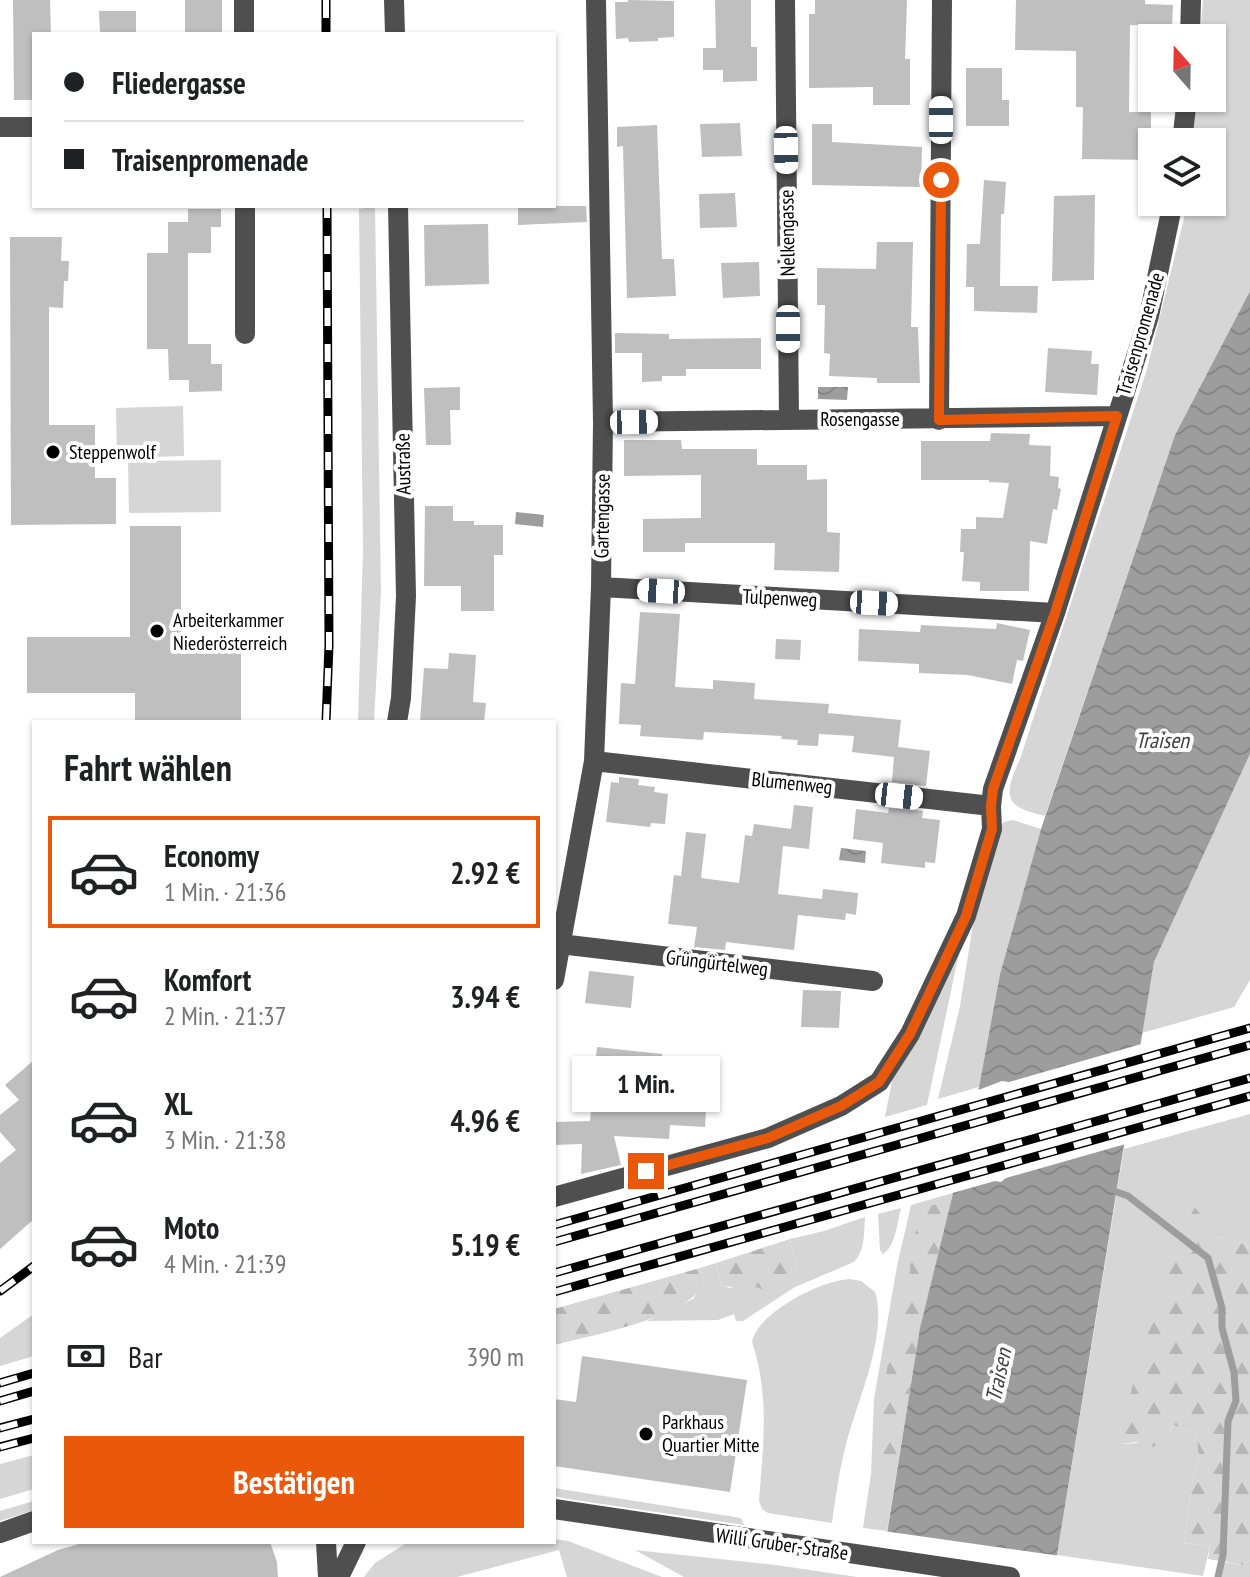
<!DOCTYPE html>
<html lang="de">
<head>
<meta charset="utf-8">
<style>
  body { margin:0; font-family:"PT Sans Narrow",sans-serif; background:#f6f6f6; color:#202124; height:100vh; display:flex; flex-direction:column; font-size:30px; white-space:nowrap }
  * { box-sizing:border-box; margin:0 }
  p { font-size:26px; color:#757577 }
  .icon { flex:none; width:44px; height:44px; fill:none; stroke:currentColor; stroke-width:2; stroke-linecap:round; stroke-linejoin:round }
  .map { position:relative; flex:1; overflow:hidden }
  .drawer { position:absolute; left:32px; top:720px; width:524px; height:824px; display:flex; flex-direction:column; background:#fff; border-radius:0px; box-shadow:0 2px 6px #0004 }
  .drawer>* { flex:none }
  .banner { position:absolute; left:32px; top:32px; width:524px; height:176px; border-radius:0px; box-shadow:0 2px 6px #0004; display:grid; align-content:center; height:176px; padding:0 32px; background:#fff }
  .needle { width:52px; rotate:340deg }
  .fabs { position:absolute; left:1138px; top:24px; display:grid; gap:16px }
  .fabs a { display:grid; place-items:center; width:88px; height:88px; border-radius:0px; background:#fff; box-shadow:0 2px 6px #0004; font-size:40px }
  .end { position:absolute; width:36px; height:36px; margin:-18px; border:10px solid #ea580c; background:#fff; box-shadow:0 0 0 4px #fff }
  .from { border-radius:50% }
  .bubble { position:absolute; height:56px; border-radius:0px; background:#fff; box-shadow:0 2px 6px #0004; font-size:26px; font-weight:600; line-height:56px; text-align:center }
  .car { position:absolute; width:24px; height:48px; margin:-24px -12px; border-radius:10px; box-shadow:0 0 6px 2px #0007; background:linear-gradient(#fff 24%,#345 0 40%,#fff 0 76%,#345 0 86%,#fff 0) }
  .banner b { display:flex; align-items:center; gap:28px; height:76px; font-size:30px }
  .banner b+b { border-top:2px solid #e0e0e0 }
  .banner i { width:20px; height:20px; background:#202124 }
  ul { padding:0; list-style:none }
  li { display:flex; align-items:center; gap:24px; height:112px; margin:0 16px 12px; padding:0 16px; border:4px solid transparent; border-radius:0px }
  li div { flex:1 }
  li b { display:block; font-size:30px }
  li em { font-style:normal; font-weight:600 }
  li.active { border-color:#ea580c }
  li>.icon { width:72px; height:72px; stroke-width:1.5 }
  h2 { padding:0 32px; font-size:36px; line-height:96px }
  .pay { display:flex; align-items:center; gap:20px; height:88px; padding:0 32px; font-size:30px }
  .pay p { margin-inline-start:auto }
  .cta { display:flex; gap:16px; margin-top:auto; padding:16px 32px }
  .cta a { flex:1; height:92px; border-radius:0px; background:#ea580c; color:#fff; font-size:32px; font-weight:600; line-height:92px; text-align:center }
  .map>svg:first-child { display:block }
  .green { fill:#d6d6d6 }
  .forest { fill:url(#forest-firs) }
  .water { fill:url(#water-waves) }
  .pier { fill:#fff }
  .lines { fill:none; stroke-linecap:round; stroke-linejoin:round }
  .stream { stroke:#9d9d9d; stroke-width:7 }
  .building { fill:#bfbfbf }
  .minor { stroke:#4f4f4f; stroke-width:20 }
  .rail-casing { stroke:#000; stroke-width:9 }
  .rail { stroke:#fff; stroke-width:6; stroke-dasharray:18; stroke-linecap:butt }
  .route { stroke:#ea580c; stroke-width:10 }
  .poi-dot { fill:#000; stroke:#fff; stroke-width:3 }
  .labels { text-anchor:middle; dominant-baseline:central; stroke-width:8; stroke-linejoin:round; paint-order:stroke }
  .street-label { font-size:20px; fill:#000; stroke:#fff }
  .poi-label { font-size:20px; fill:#000; stroke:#fff; text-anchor:start }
  .water-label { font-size:22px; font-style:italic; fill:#3e3e3e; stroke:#fff }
</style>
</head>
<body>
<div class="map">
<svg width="1250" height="1577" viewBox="0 0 1250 1577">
  <defs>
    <pattern id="forest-firs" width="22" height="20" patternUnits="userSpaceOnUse" patternTransform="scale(2)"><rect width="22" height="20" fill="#d6d6d6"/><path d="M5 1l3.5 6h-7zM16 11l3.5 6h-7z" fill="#b6b6b6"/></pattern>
    <pattern id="water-waves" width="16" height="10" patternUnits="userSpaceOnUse" patternTransform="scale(2)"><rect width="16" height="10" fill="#9d9d9d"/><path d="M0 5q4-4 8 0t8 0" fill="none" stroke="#858585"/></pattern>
  </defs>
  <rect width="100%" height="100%" fill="#fff"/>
  <path class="green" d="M1203,0H1250V291L1175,435L1045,816C1002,807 1004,794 1020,759L1147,369L1188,202H1212V142H1192L1195,98H1212V38H1200Z
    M375,206L381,592L374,722H358L363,550L359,209Z
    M183,406L184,456L117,458L116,408Z
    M221,460V512L129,513L128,461Z
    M1250,754V980L1234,1007L1142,1033L1154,962Z
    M1013,820L1041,829L1000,974L979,1087L938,1099L960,1006L974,918L999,828L1004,822Z
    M959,953L927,1105L885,1117L893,1075Z
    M1250,1114V1249L1245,1244L1217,1237L1192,1204L1122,1444L1165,1441L1173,1425L1196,1433L1199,1458L1192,1484L1184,1543L1210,1546L1203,1576L1057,1555L1124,1149Z
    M953,1193L920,1328L887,1531L863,1528L871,1474L874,1399L897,1266L911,1205Z
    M901,1208C897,1222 896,1246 883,1254L880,1250L878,1214Z
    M865,1217C864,1233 865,1251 854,1262L795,1287L743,1321H736L734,1314L718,1320L647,1321L693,1299L704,1283L700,1268L716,1263L721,1285L730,1288L797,1270L790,1239L824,1231Z
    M850,1279L861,1281L875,1292C888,1332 859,1398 848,1437C840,1465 836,1494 832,1523L768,1513L762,1509L759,1501C763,1447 770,1395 752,1342C758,1312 822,1280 850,1279Z
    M34,1314V1356L0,1366V1338Z
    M34,1455V1489L0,1499V1464Z
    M554,1488L741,1518L744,1525L568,1499L554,1496Z
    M34,1501V1510L0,1521V1511Z
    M554,1539L568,1541L662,1577H567L559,1550L457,1577H364L375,1563L408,1542H554Z
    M635,1550L776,1565L857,1577H684Z
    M1250,1560V1577H1218L1221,1562L1243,1565Z"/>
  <path class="forest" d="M951,1200L920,1328L896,1472L882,1464L879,1435L882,1394L888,1364L900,1344L897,1326L910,1271V1253L923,1208Z
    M1192,1203L1217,1237L1245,1244L1250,1249V1560L1243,1565L1208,1559L1210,1546L1184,1543L1192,1484L1199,1458L1196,1433L1173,1425L1165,1441L1153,1447L1136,1442L1121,1444L1135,1373Z
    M790,1239L797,1270L792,1276L765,1291C745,1280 739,1291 721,1285L716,1263Z
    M700,1268L704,1283C691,1317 589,1336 554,1345V1309Z"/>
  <path class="water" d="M1250,291V754L1154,962L1055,1567L880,1577L920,1328L979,1087L1000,974L1041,829L1175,435Z
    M818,387H848L847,400L818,399Z
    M516,512L544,515L543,527L515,524Z
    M841,848L866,851L865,863L839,860Z"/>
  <path class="pier" d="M1145,1043L1129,1143L1006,1178L1001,1182L995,1181L949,1194L973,1092L1002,1081L1009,1082Z
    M883,1531L1061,1556L1058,1577H876Z"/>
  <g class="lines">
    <path class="stream" d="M1117,1192L1128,1196L1208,1258L1222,1308V1328L1234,1372L1236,1401L1228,1421L1223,1555L1218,1577"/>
  </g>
  <path class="building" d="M13,0H50L51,34H34V100H14Z
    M185,0H222V34H185Z
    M628,0L674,1V37L658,38V41L629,42L628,38L616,39L615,2H628Z
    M715,0H751V47H757V81L723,82V70H703V48H716Z
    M815,0H907L905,59H910V105H873V87L809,88V14H815Z
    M1016,0H1145V4L1173,5L1172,27L1130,25L1129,112H1151V160L1082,159L1083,107H1076V51L1015,50Z
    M99,11H136V34H100Z
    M966,68H1002V100H1009V126H966Z
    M740,123L742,156L702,157L700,124Z
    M812,124H832V142L922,147L921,187L812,185Z
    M657,125L662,259H674L676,296L627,298L623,146L617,147V127Z
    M984,180L1006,182L1004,214H1001L1000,286H1038L1037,313L974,311V287H966L967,244H980Z
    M735,193L737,227L700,228L699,194Z
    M1095,195L1094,280L1052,281L1054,196Z
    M518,206H586L587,222L518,225Z
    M188,209H221V227H211V253H188V344H211V364H222V391L189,392V380H169L168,349H147V253H168V222H188Z
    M488,224L489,284L425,286L424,225Z
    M10,237H62L61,261H69L68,281H64L63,308L49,307V425H95V478H116V524L11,525Z
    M877,242H913L911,327H918L920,383H877V378L829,376L830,354L824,353L825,305H817V268L876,269Z
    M759,262L760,296L723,298L721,263Z
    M615,333L669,334V339L761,338V369H686V376H662V381L642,382V353H615Z
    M1048,348L1092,351L1091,364H1099L1097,395L1045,392Z
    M460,387V410H450L451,445H426L424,388Z
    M991,433L1030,434L1029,445L1051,446L1050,476L1059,477L1058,488L1061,489L1057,510L1053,509L1047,544L1030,541L1029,591H980V582L962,581L964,552H960L961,529H976V517L1003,518L1009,483L989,482V480H921V441H990Z
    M624,440H681L682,449H757V465H807V480L827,479V532L840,533L839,572L774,570L775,543H685V552H643V519L701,518V475L624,476Z
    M425,506H453V521H474V525H503V555H494V611H461V586H424Z
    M130,526H181V639H241V722H135V693H27V637H130Z
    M640,612L680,614L675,687L713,689V680L755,683L754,699L829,704L828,713L901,720L898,747L930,751L926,786L892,782L894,757L852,752L854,736L819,734L818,746L797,745L798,740L781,739L782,736L704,732L703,740L640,736L641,725L619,724L621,683L635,684Z
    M997,623L1030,630L1023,661L1017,660L1012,684L968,675L919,673V664L858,661L859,629L920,632L921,625L996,629Z
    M776,639L801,640L800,660L775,659Z
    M449,653L476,655L473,702L486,703L484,722H420L424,668L448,669Z
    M619,777L639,779L638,785L655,787L654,792L668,794L665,824L651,823L650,827L606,822L611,782L619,783Z
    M794,805L813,807L809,849L783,846L778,894L822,899L823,889L858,893L856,915L846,913L845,920L798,915L794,950L726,942L725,950L694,947L697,927L668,924L674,875L681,876L686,832L706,834L701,878L739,883L745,835L752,836L754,824L791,829Z
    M889,808L923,811L922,818L940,820L935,863L925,862V868L881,863L883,843L853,839L856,809L888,813Z
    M589,971L634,976L631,1008L585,1003Z
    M803,990L841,991L839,1028L801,1027Z
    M597,1047L662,1054L660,1092L707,1095L705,1127L670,1125L669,1139L614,1136L621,1165L581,1174L582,1144L554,1145V1122L590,1121Z
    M34,1060V1219L0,1249V1163L16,1150L0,1132V1115L19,1100L5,1085Z
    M582,1356L747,1380L730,1492L554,1466V1399L576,1402Z
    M86,1542H270L277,1562L278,1577H0L58,1550Z"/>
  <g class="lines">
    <path class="minor" d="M244,0V34
      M394,0L395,34
      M785,0L789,419
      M1190,38L1191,0
      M0,127H34
      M1182,142L1187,98
      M245,206V334
      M939,420L942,0
      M603,422L1117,416
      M601,587L1055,613
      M397,722L401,698L406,596L398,206
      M594,761L991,806
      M560,944L873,981
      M554,980L594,761L601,587L603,422L596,0
      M554,1197L768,1138L841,1106L879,1082L910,1034L966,916L992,829L991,806L993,789L1055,613L1149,316L1173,202
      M554,1509L1010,1577
      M0,1533L34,1521
      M326,1542L328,1577
      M339,1577L356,1542"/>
    <defs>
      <path id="rail" d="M326,0V34
        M326,722L329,645L327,206
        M554,1225L1250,1028
        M554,1242L1250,1045
        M554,1273L1250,1078
        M0,1291L34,1266
        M554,1292L1250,1096
        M0,1383L34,1373
        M0,1401L34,1391
        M0,1428L34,1419
        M0,1447L34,1438"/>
    </defs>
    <use href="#rail" class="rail-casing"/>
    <use href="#rail" class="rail"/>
  </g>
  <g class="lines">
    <path class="route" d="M646,1171L768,1138L841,1106L879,1082L910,1034L966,916L992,829L991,806L993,789L1055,613L1117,416L939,420L941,180"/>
  </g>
  <g class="poi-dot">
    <circle cx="53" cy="452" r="8"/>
    <circle cx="157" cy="631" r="8"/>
    <circle cx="646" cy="1434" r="8"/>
  </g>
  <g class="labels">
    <g class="street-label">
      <text transform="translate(787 233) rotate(-91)">Nelkengasse</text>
      <text transform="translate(1140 334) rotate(-74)">Traisenpromenade</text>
      <text x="860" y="419">Rosengasse</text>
      <text transform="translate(403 464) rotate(-91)">Austraße</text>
      <text transform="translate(602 516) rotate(-89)">Gartengasse</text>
      <text transform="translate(780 598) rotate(3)">Tulpenweg</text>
      <text transform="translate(792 783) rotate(6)">Blumenweg</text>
      <text transform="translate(717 963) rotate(7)">Grüngürtelweg</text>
      <text transform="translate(782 1544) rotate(8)">Willi Gruber-Straße</text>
    </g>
    <g class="poi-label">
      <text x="69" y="452">Steppenwolf</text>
      <text x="173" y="620">Arbeiterkammer<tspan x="173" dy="23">Niederösterreich</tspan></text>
      <text x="662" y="1422">Parkhaus<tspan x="662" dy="23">Quartier Mitte</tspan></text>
    </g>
    <g class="water-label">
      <text x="1162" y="740">Traisen</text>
      <text transform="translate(998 1375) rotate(-78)">Traisen</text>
    </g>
  </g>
</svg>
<div class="fabs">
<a><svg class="needle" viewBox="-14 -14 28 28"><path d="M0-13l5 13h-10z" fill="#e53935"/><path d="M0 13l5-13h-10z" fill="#757577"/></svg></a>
<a><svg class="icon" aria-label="layers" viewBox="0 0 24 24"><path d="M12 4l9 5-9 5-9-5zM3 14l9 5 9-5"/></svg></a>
</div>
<i class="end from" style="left:941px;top:180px"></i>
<i class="end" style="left:646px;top:1171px"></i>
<div class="bubble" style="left:572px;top:1056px;width:148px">1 Min.</div>
<i class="car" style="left:941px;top:120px;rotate:0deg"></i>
<i class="car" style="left:786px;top:150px;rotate:179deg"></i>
<i class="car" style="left:788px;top:329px;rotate:180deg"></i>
<i class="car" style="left:634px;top:422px;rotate:89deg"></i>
<i class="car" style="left:661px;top:591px;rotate:273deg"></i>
<i class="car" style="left:874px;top:603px;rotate:93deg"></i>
<i class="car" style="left:899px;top:796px;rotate:96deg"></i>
<div class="banner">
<b><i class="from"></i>Fliedergasse</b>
<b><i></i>Traisenpromenade</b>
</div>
<section class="drawer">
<h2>Fahrt wählen</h2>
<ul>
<li class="active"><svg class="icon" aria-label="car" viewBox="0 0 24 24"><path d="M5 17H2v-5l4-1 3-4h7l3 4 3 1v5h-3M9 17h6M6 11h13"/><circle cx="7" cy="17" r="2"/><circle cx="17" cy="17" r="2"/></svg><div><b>Economy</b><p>1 Min. · 21:36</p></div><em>2.92 €</em></li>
<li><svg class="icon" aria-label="car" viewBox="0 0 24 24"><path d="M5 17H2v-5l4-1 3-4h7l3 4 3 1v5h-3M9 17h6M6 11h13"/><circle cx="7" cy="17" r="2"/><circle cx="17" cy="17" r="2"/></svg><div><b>Komfort</b><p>2 Min. · 21:37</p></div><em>3.94 €</em></li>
<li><svg class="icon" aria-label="car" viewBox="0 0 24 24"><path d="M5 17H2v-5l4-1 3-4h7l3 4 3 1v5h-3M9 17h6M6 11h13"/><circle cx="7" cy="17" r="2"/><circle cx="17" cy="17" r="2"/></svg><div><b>XL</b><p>3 Min. · 21:38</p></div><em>4.96 €</em></li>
<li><svg class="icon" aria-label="car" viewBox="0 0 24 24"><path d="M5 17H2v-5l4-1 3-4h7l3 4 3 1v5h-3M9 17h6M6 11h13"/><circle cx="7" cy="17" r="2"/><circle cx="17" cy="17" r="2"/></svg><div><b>Moto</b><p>4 Min. · 21:39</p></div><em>5.19 €</em></li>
</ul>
<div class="pay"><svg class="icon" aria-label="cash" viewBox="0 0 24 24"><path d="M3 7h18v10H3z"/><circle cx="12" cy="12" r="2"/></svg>Bar<p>390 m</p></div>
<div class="cta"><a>Bestätigen</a></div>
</section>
</div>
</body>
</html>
